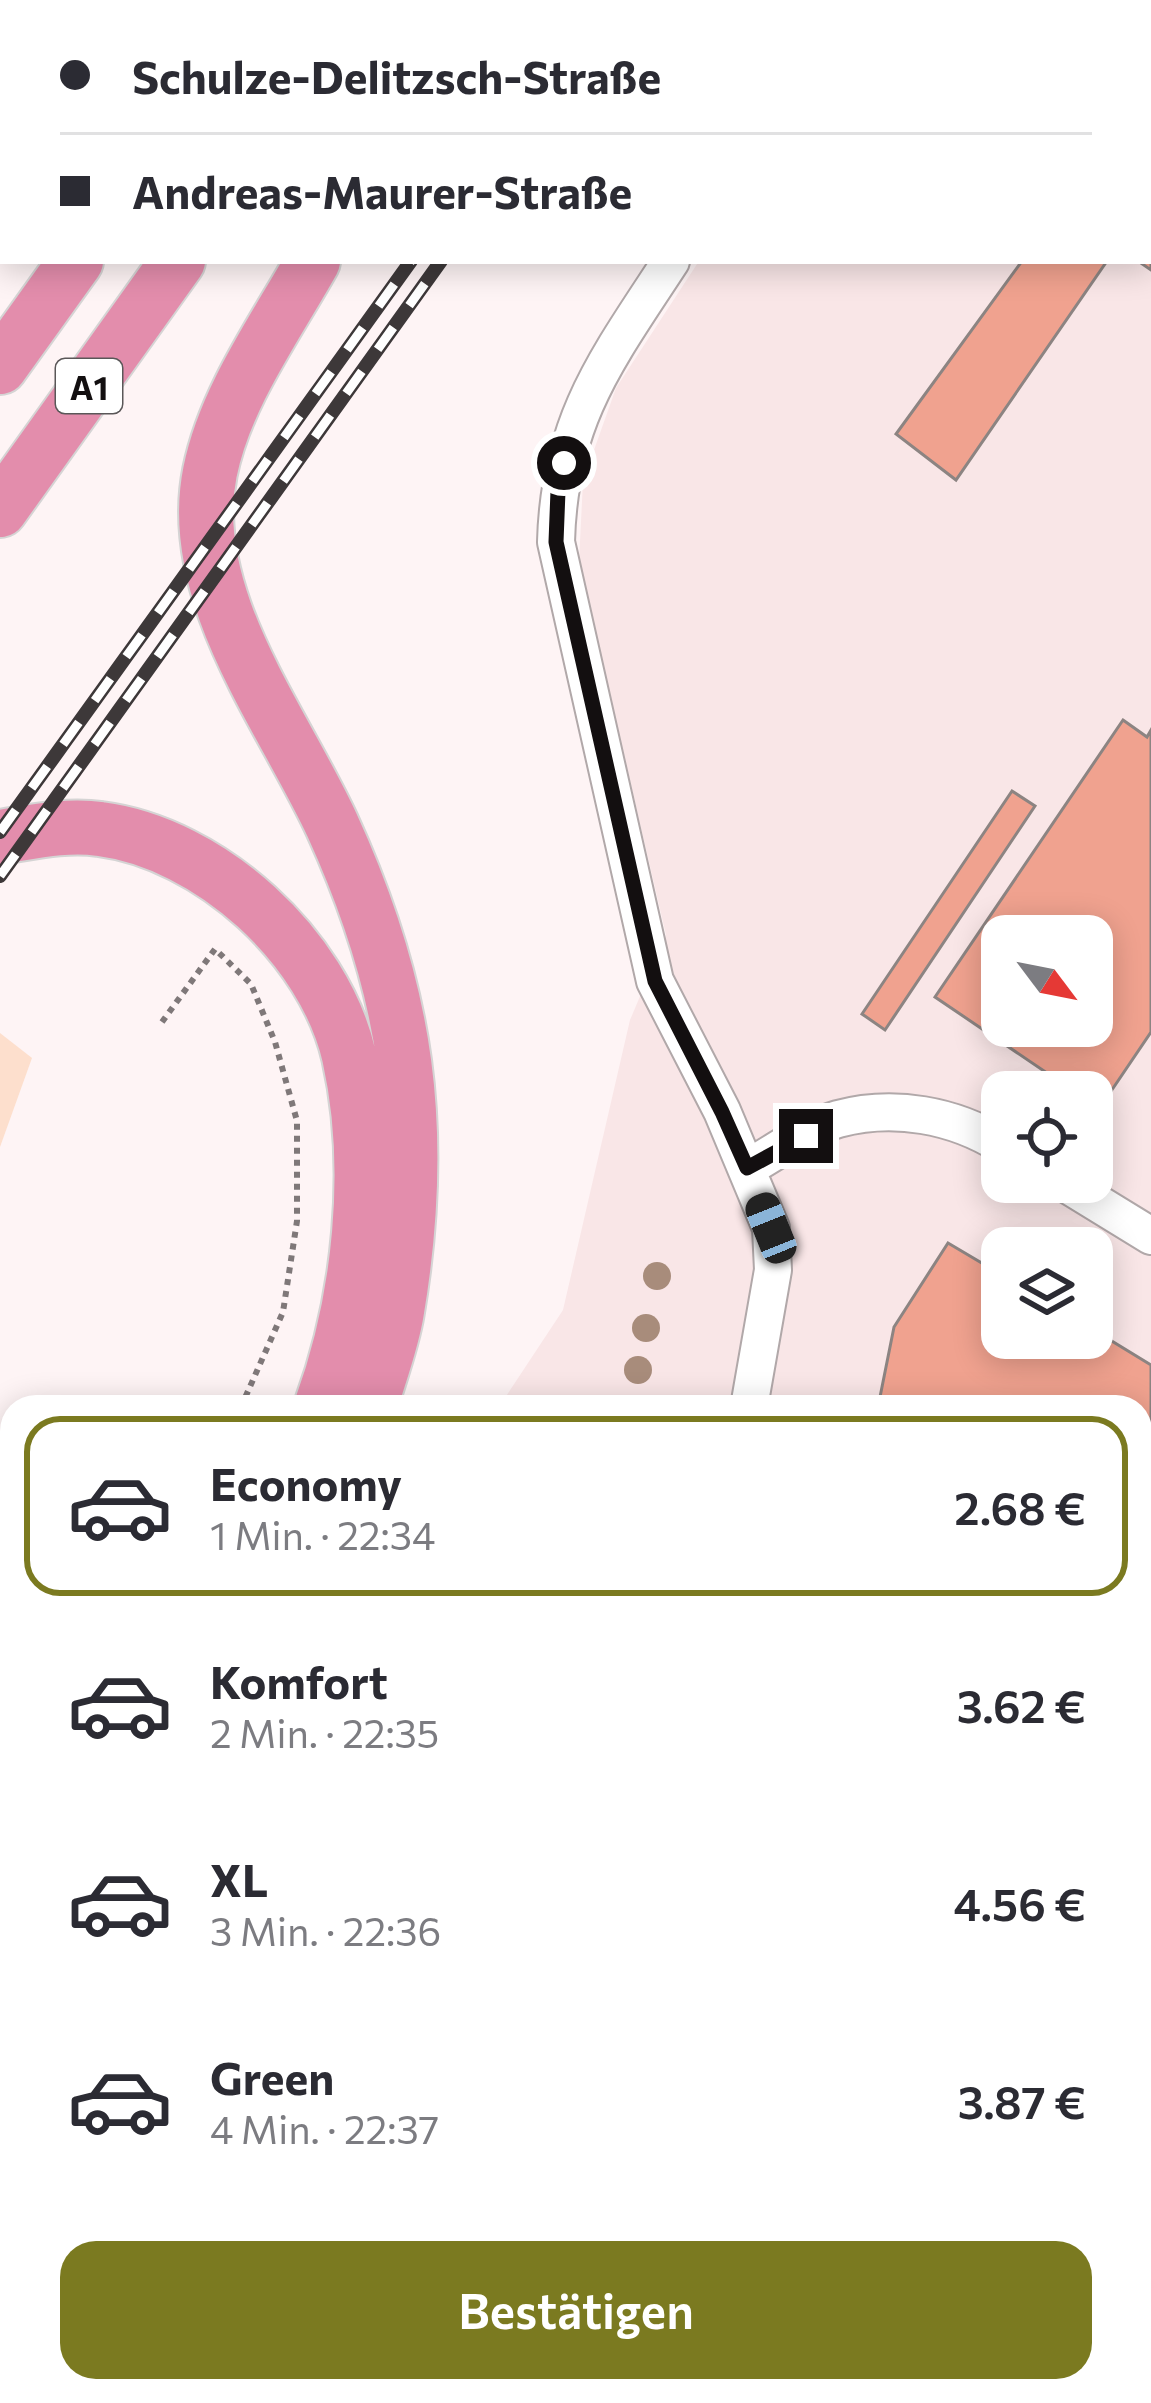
<!DOCTYPE html>
<html lang="de">
<head>
<meta charset="utf-8">
<style>
  body { margin:0; font-family:Commissioner,sans-serif; background:#f2f2f3; color:#2b2b33; height:100vh; display:flex; flex-direction:column; font-size:45px; white-space:nowrap }
  * { box-sizing:border-box; margin:0 }
  p { font-size:39px; color:#7c7c81 }
  .icon { flex:none; width:66px; height:66px; fill:none; stroke:currentColor; stroke-width:2; stroke-linecap:round; stroke-linejoin:round }
  .map { position:relative; flex:1; overflow:hidden }
  .sheet { position:absolute; left:0px; top:1395px; width:1152px; height:1008px; display:flex; flex-direction:column; background:#fff; border-radius:36px 36px 0 0; box-shadow:0 6px 30px #0003 }
  .sheet>* { flex:none }
  .hud { position:absolute; left:0px; top:0px; width:1152px; height:264px; box-shadow:0 6px 30px #0003; display:grid; align-content:center; height:264px; padding:0 60px; background:#fff }
  .needle { width:78px; rotate:122deg }
  .controls { position:absolute; left:981px; top:915px; display:grid; gap:24px }
  .controls a { display:grid; place-items:center; width:132px; height:132px; border-radius:24px; background:#fff; box-shadow:0 6px 30px #0003; font-size:60px }
  .end { position:absolute; width:54px; height:54px; margin:-27px; border:15px solid #130f10; background:#fff; box-shadow:0 0 0 6px #fff }
  .from { border-radius:50% }
  .car { position:absolute; width:36px; height:72px; margin:-36px -18px; border-radius:15px; box-shadow:0 0 9px 3px #0007; background:linear-gradient(#222 24%,#8ab4d8 0 40%,#222 0 76%,#8ab4d8 0 86%,#222 0) }
  .hud b { display:flex; align-items:center; gap:42px; height:114px; font-size:45px }
  .hud b+b { border-top:3px solid #e1e1e2 }
  .hud i { width:30px; height:30px; background:#2b2b33 }
  ul { padding:21px 0 0; list-style:none }
  li { display:flex; align-items:center; gap:36px; height:180px; margin:0 24px 18px; padding:0 36px; border:6px solid transparent; border-radius:36px }
  li div { flex:1 }
  li b { display:block; font-size:45px }
  li em { font-style:normal; font-weight:600 }
  li.active { border-color:#7b7a20 }
  li>.icon { width:108px; height:108px; stroke-width:1.5 }
  .action { display:flex; gap:24px; margin-top:auto; padding:24px 60px }
  .action a { flex:1; height:138px; border-radius:36px; background:#7b7a20; color:#fff; font-size:48px; font-weight:600; line-height:138px; text-align:center }
  .map>svg:first-child { display:block }
  .built { fill:#f9e6e7; fill-rule:evenodd }
  .green { fill:#fddfcd }
  .building { fill:#f0a28f; stroke:#8c8482; stroke-width:3; fill-rule:evenodd }
  .lines { fill:none; stroke-linecap:round; stroke-linejoin:round }
  .minor-casing { stroke:#b1a8a9; stroke-width:40 }
  .highway-casing { stroke:#d5d4d4; stroke-width:58 }
  .path { stroke:#7f7879; stroke-width:6; stroke-dasharray:6 6; stroke-linecap:butt }
  .minor { stroke:#fff; stroke-width:36 }
  .highway { stroke:#e38dac; stroke-width:54 }
  .rail-casing { stroke:#3d3839; stroke-width:14 }
  .rail { stroke:#fff; stroke-width:9; stroke-dasharray:27; stroke-linecap:butt }
  .tree { fill:#a88c7b }
  .route { stroke:#130f10; stroke-width:15 }
  .labels { text-anchor:middle; dominant-baseline:central; stroke-width:9; stroke-linejoin:round; paint-order:stroke }
  .shield { fill:#fff; stroke:#5a5758; stroke-width:3 }
  .shield-label { font-size:33px; font-weight:bold; fill:#130f10 }
</style>
</head>
<body>
<div class="map">
<svg width="1151" height="2403" viewBox="0 0 1151 2403">
  <rect width="100%" height="100%" fill="#fef4f5"/>
  <path class="built" d="M871,0H1151V2403H0V2108L12,2091V2391H1140V1407H499L563,1310L630,1020L666,935L579,562L583,481L616,388L699,261H1149V3H869ZM1002,936H1092V1026H1002ZM1002,1092H1092V1182H1002ZM1002,1248H1092V1338H1002Z"/>
  <path class="green" d="M0,1033L32,1058L0,1147Z"/>
  <path class="building" d="M1059,0H1151V270L1138,261H1149V3H1057Z
    M1022,261H1107L956,480L896,434Z
    M1123,720L1147,737L1151,730V1032L1099,1109L1092,1104V1092H1075L935,997ZM1002,936H1092V1026H1002Z
    M1012,791L1035,806L885,1030L862,1014Z
    M948,1243L1002,1275V1338H1092V1329L1151,1365V1895L1140,1889V1407H878L894,1327Z
    M12,2331V2391H132L125,2403H0V2351Z
    M114,2391H242L235,2403H106Z
    M553,2391H716L731,2400L729,2403H546Z"/>
  <g class="lines">
    <defs>
      <path id="minor" d="M842,3L844,0
        M671,261C607,359 559,420 556,542L655,981L722,1111L771,1228L773,1270L749,1407
        M747,1168C775,1153 807,1128 838,1119C894,1104 954,1115 1002,1145
        M1063,1182L1151,1236
        M1140,2287L1151,2268
        M811,2391L815,2403
        M351,2403L359,2391
        M441,2403L448,2391
        M484,2403L492,2391
        M744,2403L746,2391
        M1070,2403L1077,2391"/>
      <path id="highway" d="M196,3L198,0
        M261,3L263,0
        M363,3L365,0
        M460,3L462,0
        M313,261C276,327 225,397 210,472C185,596 283,719 332,825C408,991 427,1132 397,1311C392,1343 379,1376 370,1407
        M0,367L76,261
        M0,510L178,261
        M0,837C32,832 67,824 100,829C210,843 324,947 349,1056C374,1168 360,1300 321,1407
        M0,1909L12,1893
        M0,1997L12,1980"/>
    </defs>
    <use href="#minor" class="minor-casing"/>
    <use href="#highway" class="highway-casing"/>
    <path class="path" d="M162,1022L215,949L251,984L275,1042L297,1121V1221L283,1312L241,1407
      M0,1742L12,1725
      M0,1780L12,1789"/>
    <use href="#minor" class="minor"/>
    <use href="#highway" class="highway"/>
    <defs>
      <path id="rail" d="M595,3L597,0
        M626,3L628,0
        M0,832L411,261
        M0,876L441,261"/>
    </defs>
    <use href="#rail" class="rail-casing"/>
    <use href="#rail" class="rail"/>
  </g>
  <g class="tree">
    <circle cx="657" cy="1276" r="14"/>
    <circle cx="646" cy="1328" r="14"/>
    <circle cx="638" cy="1370" r="14"/>
  </g>
  <g class="lines">
    <path class="route" d="M564,463L558,491L556,542L655,981L722,1112L747,1168L806,1136"/>
  </g>
  <g class="labels">
    <rect class="shield" x="56" y="359" width="66" height="54" rx="9"/>
    <g class="shield-label">
      <text x="89" y="386">A1</text>
    </g>
  </g>
</svg>
<div class="controls">
<a><svg class="needle" viewBox="-14 -14 28 28"><path d="M0-13l5 13h-10z" fill="#e53935"/><path d="M0 13l5-13h-10z" fill="#7c7c81"/></svg></a>
<a><svg class="icon" aria-label="locate" viewBox="0 0 24 24"><circle cx="12" cy="12" r="6"/><path d="M12 2v4M12 18v4M2 12h4M18 12h4"/></svg></a>
<a><svg class="icon" aria-label="layers" viewBox="0 0 24 24"><path d="M12 4l9 5-9 5-9-5zM3 14l9 5 9-5"/></svg></a>
</div>
<i class="end from" style="left:564px;top:463px"></i>
<i class="end" style="left:806px;top:1136px"></i>
<i class="car" style="left:771px;top:1228px;rotate:338deg"></i>
<div class="hud">
<b><i class="from"></i>Schulze-Delitzsch-Straße</b>
<b><i></i>Andreas-Maurer-Straße</b>
</div>
<section class="sheet">
<ul>
<li class="active"><svg class="icon" aria-label="car" viewBox="0 0 24 24"><path d="M5 17H2v-5l4-1 3-4h7l3 4 3 1v5h-3M9 17h6M6 11h13"/><circle cx="7" cy="17" r="2"/><circle cx="17" cy="17" r="2"/></svg><div><b>Economy</b><p>1 Min. · 22:34</p></div><em>2.68 €</em></li>
<li><svg class="icon" aria-label="car" viewBox="0 0 24 24"><path d="M5 17H2v-5l4-1 3-4h7l3 4 3 1v5h-3M9 17h6M6 11h13"/><circle cx="7" cy="17" r="2"/><circle cx="17" cy="17" r="2"/></svg><div><b>Komfort</b><p>2 Min. · 22:35</p></div><em>3.62 €</em></li>
<li><svg class="icon" aria-label="car" viewBox="0 0 24 24"><path d="M5 17H2v-5l4-1 3-4h7l3 4 3 1v5h-3M9 17h6M6 11h13"/><circle cx="7" cy="17" r="2"/><circle cx="17" cy="17" r="2"/></svg><div><b>XL</b><p>3 Min. · 22:36</p></div><em>4.56 €</em></li>
<li><svg class="icon" aria-label="car" viewBox="0 0 24 24"><path d="M5 17H2v-5l4-1 3-4h7l3 4 3 1v5h-3M9 17h6M6 11h13"/><circle cx="7" cy="17" r="2"/><circle cx="17" cy="17" r="2"/></svg><div><b>Green</b><p>4 Min. · 22:37</p></div><em>3.87 €</em></li>
</ul>
<div class="action"><a>Bestätigen</a></div>
</section>
</div>
</body>
</html>
